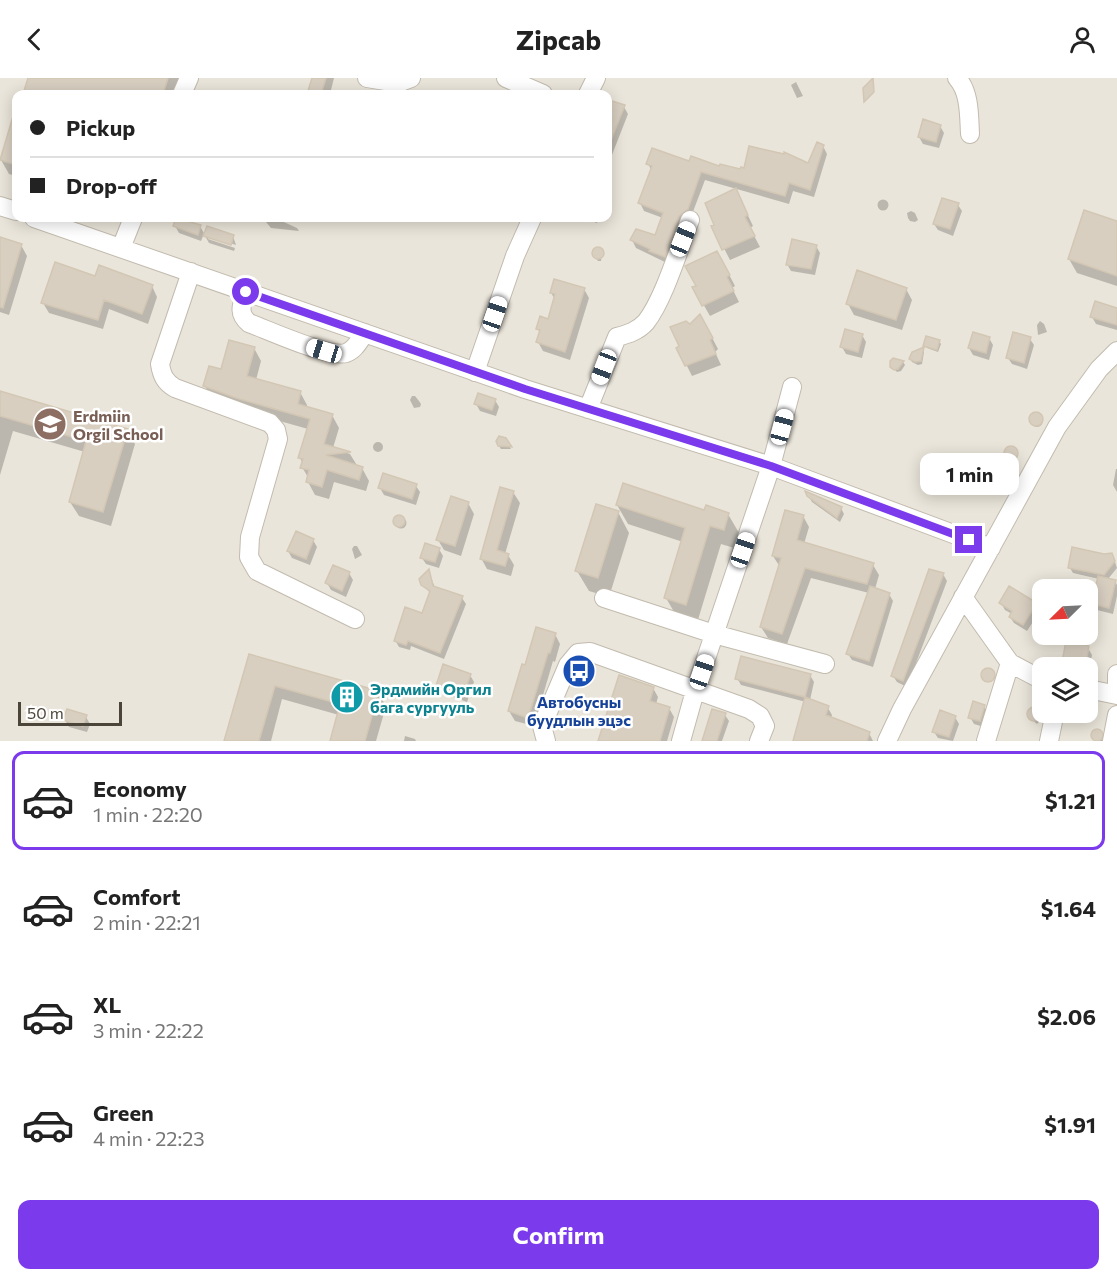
<!DOCTYPE html>
<html lang="en">
<head>
<meta charset="utf-8">
<style>
  body { margin:0; font-family:Commissioner,sans-serif; background:#f6f6f6; color:#222; height:100vh; display:flex; flex-direction:column; font-size:22px; white-space:nowrap }
  * { box-sizing:border-box; margin:0 }
  p { font-size:20px; color:#767676 }
  .icon { flex:none; width:33px; height:33px; fill:none; stroke:currentColor; stroke-width:2; stroke-linecap:round; stroke-linejoin:round }
  .map { position:relative; height:663px; overflow:hidden }
  .sheet { display:flex; flex-direction:column; background:#fff; flex:1 }
  .sheet>* { flex:none }
  .banner { position:absolute; left:12px; top:12px; width:600px; height:132px; border-radius:12px; box-shadow:0 3px 15px #0003; display:grid; align-content:center; height:132px; padding:0 18px; background:#fff }
  .needle { width:39px; rotate:246deg }
  .tools { position:absolute; left:1032px; top:501px; display:grid; gap:12px }
  .tools a { display:grid; place-items:center; width:66px; height:66px; border-radius:12px; background:#fff; box-shadow:0 3px 15px #0003; font-size:30px }
  .scale { position:absolute; left:18px; bottom:15px; width:104px; box-sizing:border-box; padding-left:6px; border:3px solid #4b4439; border-top:0; font-size:16px; line-height:21px; white-space:nowrap; color:#4b4439; -webkit-text-stroke:4px #fff; paint-order:stroke }
  .end { position:absolute; width:27px; height:27px; margin:-14px; border:8px solid #7c3aed; background:#fff; box-shadow:0 0 0 3px #fff }
  .from { border-radius:50% }
  .bubble { position:absolute; height:42px; border-radius:12px; background:#fff; box-shadow:0 3px 15px #0003; font-size:20px; font-weight:700; line-height:42px; text-align:center }
  .car { position:absolute; width:18px; height:36px; margin:-18px -9px; border-radius:8px; box-shadow:0 0 4px 2px #0007; background:linear-gradient(#fff 24%,#345 0 40%,#fff 0 76%,#345 0 86%,#fff 0) }
  .banner b { display:flex; align-items:center; gap:21px; height:57px; font-size:22px }
  .banner b+b { border-top:2px solid #e0e0e0 }
  .banner i { width:15px; height:15px; background:#222 }
  ul { padding:10px 0 0; list-style:none }
  li { display:flex; align-items:center; gap:18px; height:99px; margin:0 12px 9px; padding:0 6px; border:3px solid transparent; border-radius:12px }
  li div { flex:1 }
  li b { display:block; font-size:22px }
  li em { font-style:normal; font-weight:700 }
  li.current { border-color:#7c3aed }
  li>.icon { width:54px; height:54px; stroke-width:1.5 }
  .primary-button { display:flex; gap:12px; margin-top:auto; padding:12px 18px }
  .primary-button a { flex:1; height:69px; border-radius:12px; background:#7c3aed; color:#fff; font-size:24px; font-weight:700; line-height:69px; text-align:center }
  header { display:flex; justify-content:space-between; align-items:center; height:78px; padding:0 18px; background:#fff; font-size:27px; font-weight:700 }
  .map>svg:first-child { display:block }
  .residential { fill:#eae5da; fill-rule:evenodd }
  .shadow { fill:#0003 }
  .building { fill:#d8cfc1; stroke:#d3c7b4; stroke-width:1.5 }
  .lines { fill:none; stroke-linecap:round; stroke-linejoin:round }
  .minor-casing { stroke:#c2bbae; stroke-width:20 }
  .minor { stroke:#fff; stroke-width:18 }
  .route { stroke:#7c3aed; stroke-width:8 }
  .labels { text-anchor:middle; dominant-baseline:central; stroke-width:5; stroke-linejoin:round; paint-order:stroke }
  .education-label { font-size:16px; font-weight:bold; fill:#785e54; stroke:#fff; text-anchor:start }
  .culture-label { font-size:16px; font-weight:bold; fill:#0d838f; stroke:#fff; text-anchor:start }
  .transit-label { font-size:16px; font-weight:bold; fill:#164399; stroke:#fff }
</style>
</head>
<body>
<header><svg class="icon" aria-label="back" viewBox="0 0 24 24"><path d="M15 5l-7 7 7 7"/></svg>Zipcab<svg class="icon" aria-label="person" viewBox="0 0 24 24"><circle cx="12" cy="8" r="4"/><path d="M4 21q1-7 8-7t8 7"/></svg></header>
<div class="map">
<svg width="1117" height="663" viewBox="0 0 1117 663">
  <rect width="100%" height="100%" fill="#f6f3ec"/>
  <path class="residential" d="M0,0H1117V663H0ZM16,16H608V140H16ZM1042,512H1088V556H1042ZM1042,590H1088V634H1042Z"/>
  <path class="shadow" d="M30,0H179V1L175,16H25Z
    M313,0H334L330,16H309Z
    M796,4L803,18L797,20L791,7Z
    M613,25L624,29L628,36L608,87V38Z
    M14,38L16,39V98L9,96L1,82Z
    M940,48L944,55L939,70L923,66L919,59Z
    M823,68L827,76L814,119L793,113L789,126L705,102L691,139L669,186L636,170L632,162L656,159L663,140L644,133L640,125L652,93L648,86L690,85L741,93L808,87Z
    M877.5 127a5.5 5.5 0 1 1 11 0a5.5 5.5 0 1 1-11 0Z
    M741,123L753,148L750,150L760,169L730,182L713,149Z
    M958,127L962,133L953,158L938,152L934,146Z
    M911,133L915,135L918,142L915,144L910,143L908,140L907,135Z
    M178,140L200,148L205,157L233,158L236,167L208,158V161L235,170L234,173L209,165L204,156L201,163L179,155L175,148Z
    M267,140H275L297,150L299,153L271,150L266,144Z
    M584,140H599L597,145Z
    M1117,144V208L1077,195L1069,181Z
    M0,161L21,167L27,178L9,237L0,234Z
    M816,168L820,175L815,197L791,193L787,186Z
    M596,171L601,172L602,174L601,183H598L593,176Z
    M723,185L735,208L732,210L739,224L710,238L694,210Z
    M96,200L152,208L157,219L148,246L109,231L103,251L49,235L43,225Z
    M584,211L589,220L570,282L543,273L538,264L540,256L538,251L549,243L555,221L551,215Z
    M906,211L912,222L902,252L854,237L848,226Z
    M1117,231V252L1096,246L1092,239Z
    M1040,243L1044,246L1047,254L1038,257L1037,247Z
    M690,248H706L718,271L715,274L721,287L692,298L678,270Z
    M862,257L866,264L862,280L846,276L842,269Z
    M989,260L993,267L989,282L973,277L969,270Z
    M1030,261L1034,267L1027,291L1012,286L1008,280Z
    M939,263L941,266L938,274L927,270L925,268Z
    M254,270L261,283L256,302L300,314L307,327V330L332,337L339,350L333,370L350,376L358,389L362,390L369,403L366,413L334,404L329,421L315,417L308,404L309,401L302,389L303,386L300,380L308,351L244,333L212,321L205,308L222,293Z
    M923,271L924,274L922,286L918,287L912,284L910,281Z
    M903,284L905,287L901,293L897,294L893,290Z
    M0,315L127,352L135,366L111,448L79,438L70,424L85,374L13,353L0,397Z
    M412,318H415L419,323L421,326L420,329L414,330L410,322Z
    M495,322L499,329L496,338L480,333L476,326Z
    M1031 343a6 6 0 1 1 12 0a6 6 0 1 1-12 0Z
    M504,360L511,371H501L497,365Z
    M373 369a5 5 0 1 1 10 0a5 5 0 1 1-10 0Z
    M1006 377a6 6 0 1 1 12 0a6 6 0 1 1-12 0Z
    M1116,391H1117V414L1113,407Z
    M416,408L420,414L416,427L384,417L380,410Z
    M513,414L520,425L505,476L508,477L514,487L511,498L487,491L481,480Z
    M808,417L841,430L844,436L840,444L812,424Z
    M468,425L474,436L461,478L444,472L438,462Z
    M617,427L728,436L739,455L734,470L721,466L697,545L677,539L666,520L683,464L628,446Z
    M618,434L629,455L609,519L589,513L577,493Z
    M803,438L809,449L804,466L873,487L879,497L875,511L889,516L893,523L873,589L852,582L848,576L869,515L811,500L787,566L768,560L761,549L780,489L773,478Z
    M395.5 445a5.5 5.5 0 1 1 11 0a5.5 5.5 0 1 1-11 0Z
    M313,462L317,469L310,487L292,480L288,473Z
    M354,468H357L362,477L355,481L352,471Z
    M439,471L443,478L439,490L426,486L422,480Z
    M1113,478L1117,490L1108,501L1115,503L1117,507V518L1113,536L1097,532L1093,526L1099,501L1073,495L1070,490Z
    M429,494L435,510L462,520L466,526L444,581L411,568L410,572L399,569L395,562L423,537L431,516L423,507Z
    M349,495L353,502L346,519L331,512L327,505Z
    M943,496L947,503L907,609L897,604L893,598Z
    M1001,525L1036,526L1040,533L1027,553L1014,545L1010,539L1012,536L1005,532Z
    M555,556L560,566L555,584L553,583L534,648L515,643L509,633L526,589Z
    M1088,570L1092,577L1088,596V590H1067L1063,584Z
    M250,578L378,614L386,628L376,663H332L339,637L282,621L271,663H226Z
    M983 598a6 6 0 1 1 12 0a6 6 0 1 1-12 0Z
    M470,597L474,604L467,624L442,615L438,608Z
    M810,597L814,604L810,622L828,630L832,637L831,640L869,655L873,663H795L806,624L741,607L737,600Z
    M653,610L658,619L656,626L669,630L674,639L667,663H600Z
    M984,628L988,635L984,649L974,646L970,639Z
    M1031,632H1037L1042,640L1037,646L1032,642L1029,634Z
    M725,637L729,643L722,663H703Z
    M86,639L90,646L87,654L69,649L65,642Z
    M955,639L959,646L953,663L938,660L934,654Z
    M1095,653L1102,654V663H1096L1093,655Z
    M405,658L415,661L416,663H404Z"/>
  <path class="building" d="M28,0H168L163,16H23Z
    M312,0H326L321,16H307Z
    M873,0L874,14L864,24L863,10Z
    M612,23L625,27L608,70V34Z
    M14,35L16,36V87L0,82Z
    M923,41L941,47L936,64L918,59Z
    M817,64L824,67L810,112L789,105L785,118L701,94L688,131L679,138L665,179L649,173L650,171L630,162L636,151L655,157L663,135L638,125L652,88L646,86L652,70L689,83L691,78L719,88L720,86L740,91L741,89L744,90L749,68L784,76V74L808,85Z
    M736,110L748,137L745,139L755,158L722,172L711,148L714,147L705,125Z
    M942,120L959,125L950,151L933,146Z
    M1084,132L1117,143V198L1068,181Z
    M176,140L201,147L198,157L173,148Z
    M207,148L234,157L231,167L203,158Z
    M0,159L22,166L3,230L0,229Z
    M792,161L817,167L811,191L786,187Z
    M592 175a6 6 0 1 1 12 0a6 6 0 1 1-12 0Z
    M717,173L730,197L727,199L734,213L702,228L692,209L696,208L685,188Z
    M55,184L95,198L99,187L153,207L142,236L104,222L98,242L41,225Z
    M857,192L907,210L896,242L846,226Z
    M554,201L585,210L565,274L536,264L540,252L536,251L540,238L548,241L555,216L550,215Z
    M1095,223L1117,230V247L1090,239Z
    M700,236L713,260L710,262L716,276L685,288L676,270L679,268L670,249L686,243L690,246Z
    M845,251L863,256L858,274L840,269Z
    M973,254L990,259L986,275L968,270Z
    M1013,254L1031,259L1024,285L1006,280Z
    M926,258L940,262L937,272L923,268Z
    M229,262L255,269L247,298L301,313L298,326L333,336L324,366L351,374L326,377L363,389L359,402L327,392L322,409L306,404L309,392L300,390L303,381L298,380L310,341L236,320L203,308L209,288L221,291Z
    M924,269L921,283L915,284L909,281L912,274Z
    M893,280L904,283L898,291L894,292L890,289V283Z
    M0,313L128,351L103,434L69,424L86,363L0,338Z
    M478,315L496,321L492,332L474,326Z
    M1029 341a7 7 0 1 1 14 0a7 7 0 1 1-14 0Z
    M499,358L506,360L512,369L498,368L496,363Z
    M1004 375a7 7 0 1 1 14 0a7 7 0 1 1-14 0Z
    M383,395L417,406L412,421L378,410Z
    M623,405L704,432L706,427L729,435L724,452L710,448L686,527L664,520L685,450L616,427Z
    M500,409L514,413L497,472L509,476L505,488L480,481Z
    M805,413L842,429L837,440L807,418Z
    M451,418L469,424L455,468L436,462Z
    M596,426L619,433L598,500L575,493Z
    M785,432L804,437L797,462L874,485L867,506L805,490L782,556L760,549L781,480L772,478Z
    M393 443a6 6 0 1 1 12 0a6 6 0 1 1-12 0Z
    M296,453L314,461L306,481L287,473Z
    M425,465L440,470L435,484L420,480Z
    M1072,469L1104,476L1112,475L1115,483L1104,497L1068,490Z
    M333,487L350,494L342,513L325,505Z
    M429,491L433,508L463,518L440,575L408,563L406,567L394,563L405,529L422,535L430,513L421,507L419,501Z
    M929,491L944,495L903,603L891,598Z
    M1098,498L1116,502L1109,530L1092,526Z
    M870,508L890,515L869,583L846,576Z
    M1009,508L1037,525L1023,547L1009,539L1012,533L999,525Z
    M536,549L556,555L550,575H548L528,640L508,633L522,586L525,587Z
    M1066,563L1089,568L1085,590L1062,584Z
    M249,576L379,613L365,663H330L340,626L275,608L259,663H224Z
    M741,578L811,596L805,619L735,601Z
    M443,586L471,596L463,618L436,608Z
    M981 597a7 7 0 1 1 14 0a7 7 0 1 1-14 0Z
    M619,597L654,609L650,623L670,629L660,663H598Z
    M805,619L829,628L826,637L870,654L867,663H793Z
    M973,623L985,627L980,643L968,640Z
    M1027 636a7 7 0 1 1 14 0a7 7 0 1 1-14 0Z
    M67,631L87,637L83,648L63,642Z
    M712,631L726,635L717,663H702Z
    M940,632L956,638L949,659L932,654Z
    M1091 657a6 6 0 1 1 12 0a6 6 0 1 1-12 0Z"/>
  <g class="lines">
    <defs>
      <path id="minor" d="M367,0L398,5L411,0
        M506,0L543,16
        M957,0C970,14 969,38 970,56
        M182,16L189,0
        M588,16L596,0
        M0,128L16,133
        M34,140L525,311L771,388L991,470
        M121,170L133,140
        M191,194L160,286C162,298 165,304 175,310L270,345L276,352L278,361L250,459L249,479L257,493L355,541
        M246,214C242,226 237,235 249,245C268,252 329,280 346,275C355,272 359,263 365,255
        M475,294L515,178L532,140
        M588,331L617,259C628,256 638,253 646,244C664,221 679,170 690,142
        M963,519L1010,585L1042,602
        M604,520L714,556L825,586
        M1117,596V606
        M1088,611L1117,617
        M546,663L542,648L568,587L578,575L590,574L749,631L760,638L765,648L759,663
        M681,663L695,613L771,388L792,309
        M887,663L902,631L1057,349L1099,291L1117,273
        M986,663L1010,585
        M1049,663L1055,634
        M1112,663L1117,637"/>
    </defs>
    <use href="#minor" class="minor-casing"/>
    <use href="#minor" class="minor"/>
  </g>
  <g class="lines">
    <path class="route" d="M246,214L525,311L771,388L969,462"/>
  </g>
  <defs>
    <symbol id="school-disc" viewBox="-11 -11 22 22"><circle r="9.5" fill="#8d6e63" stroke="#fff"/><path d="M0-5L7-2L0 1L-7-2ZM-4 1L0 2.5L4 1V4Q0 6-4 4Z" fill="#fff"/></symbol>
    <symbol id="bus-disc" viewBox="-11 -11 22 22"><circle r="9.5" fill="#1a4fb4" stroke="#fff"/><path d="M-5-6H5V4H4V6H2V4H-2V6H-4V4H-5ZM-3.5-4V0h7V-4ZM-3.5 1.2v1.5H-2V1.2ZM2 1.2v1.5H3.5V1.2Z" fill="#fff"/></symbol>
    <symbol id="building-disc" viewBox="-11 -11 22 22"><circle r="9.5" fill="#0f9aa8" stroke="#fff"/><path d="M-4-6H4V6H1V3H-1V6H-4ZM-2.5-4.3h1.7v1.8h-1.7ZM.8-4.3h1.7v1.8H.8ZM-2.5-1h1.7V.8h-1.7ZM.8-1h1.7V.8H.8Z" fill="#fff"/></symbol>
  </defs>
  <g fill-rule="evenodd">
    <use href="#school-disc" x="31" y="327" width="38" height="38"/>
    <use href="#bus-disc" x="560" y="574" width="38" height="38"/>
    <use href="#building-disc" x="328" y="600" width="38" height="38"/>
  </g>
  <g class="labels">
    <g class="education-label">
      <text x="73" y="337">Erdmiin<tspan x="73" dy="18">Orgil School</tspan></text>
    </g>
    <g class="culture-label">
      <text x="370" y="610">Эрдмийн Оргил<tspan x="370" dy="18">бага сургууль</tspan></text>
    </g>
    <g class="transit-label">
      <text x="579" y="623">Автобусны<tspan x="579" dy="18">буудлын эцэс</tspan></text>
    </g>
  </g>
</svg>
<div class="tools">
<a><svg class="needle" viewBox="-14 -14 28 28"><path d="M0-13l5 13h-10z" fill="#e53935"/><path d="M0 13l5-13h-10z" fill="#767676"/></svg></a>
<a><svg class="icon" aria-label="layers" viewBox="0 0 24 24"><path d="M12 4l9 5-9 5-9-5zM3 14l9 5 9-5"/></svg></a>
</div>
<div class="scale">50 m</div>
<i class="end from" style="left:246px;top:214px"></i>
<i class="end" style="left:969px;top:462px"></i>
<div class="bubble" style="left:920px;top:375px;width:99px">1 min</div>
<i class="car" style="left:683px;top:161px;rotate:22deg"></i>
<i class="car" style="left:495px;top:236px;rotate:19deg"></i>
<i class="car" style="left:324px;top:273px;rotate:287deg"></i>
<i class="car" style="left:604px;top:289px;rotate:201deg"></i>
<i class="car" style="left:782px;top:349px;rotate:15deg"></i>
<i class="car" style="left:743px;top:472px;rotate:19deg"></i>
<i class="car" style="left:702px;top:594px;rotate:19deg"></i>
<div class="banner">
<b><i class="from"></i>Pickup</b>
<b><i></i>Drop-off</b>
</div>
</div>
<section class="sheet">
<ul>
<li class="current"><svg class="icon" aria-label="car" viewBox="0 0 24 24"><path d="M5 17H2v-5l4-1 3-4h7l3 4 3 1v5h-3M9 17h6M6 11h13"/><circle cx="7" cy="17" r="2"/><circle cx="17" cy="17" r="2"/></svg><div><b>Economy</b><p>1 min · 22:20</p></div><em>$1.21</em></li>
<li><svg class="icon" aria-label="car" viewBox="0 0 24 24"><path d="M5 17H2v-5l4-1 3-4h7l3 4 3 1v5h-3M9 17h6M6 11h13"/><circle cx="7" cy="17" r="2"/><circle cx="17" cy="17" r="2"/></svg><div><b>Comfort</b><p>2 min · 22:21</p></div><em>$1.64</em></li>
<li><svg class="icon" aria-label="car" viewBox="0 0 24 24"><path d="M5 17H2v-5l4-1 3-4h7l3 4 3 1v5h-3M9 17h6M6 11h13"/><circle cx="7" cy="17" r="2"/><circle cx="17" cy="17" r="2"/></svg><div><b>XL</b><p>3 min · 22:22</p></div><em>$2.06</em></li>
<li><svg class="icon" aria-label="car" viewBox="0 0 24 24"><path d="M5 17H2v-5l4-1 3-4h7l3 4 3 1v5h-3M9 17h6M6 11h13"/><circle cx="7" cy="17" r="2"/><circle cx="17" cy="17" r="2"/></svg><div><b>Green</b><p>4 min · 22:23</p></div><em>$1.91</em></li>
</ul>
<div class="primary-button"><a>Confirm</a></div>
</section>
</body>
</html>
